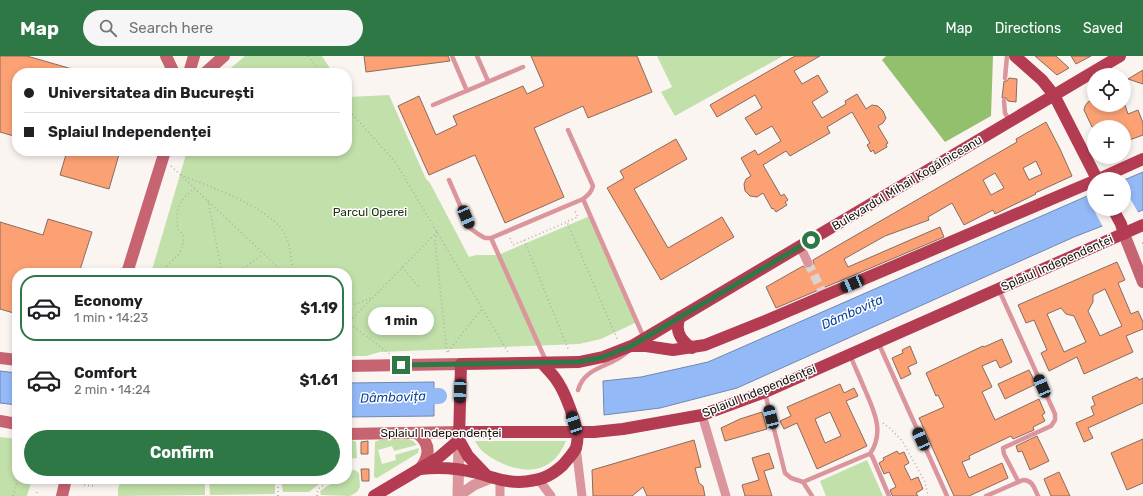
<!DOCTYPE html>
<html lang="en">
<head>
<meta charset="utf-8">
<style>
  body { margin:0; font-family:Rubik,sans-serif; background:#f6f6f6; color:#202124; height:100vh; display:flex; flex-direction:column; font-size:15px; white-space:nowrap }
  * { box-sizing:border-box; margin:0 }
  p { font-size:13px; color:#757577 }
  .icon { flex:none; width:22px; height:22px; fill:none; stroke:currentColor; stroke-width:2; stroke-linecap:round; stroke-linejoin:round }
  .map { position:relative; flex:1; overflow:hidden }
  .drawer { position:absolute; left:12px; top:212px; width:340px; height:216px; display:flex; flex-direction:column; background:#fff; border-radius:16px; box-shadow:0 2px 6px #0003 }
  .drawer>* { flex:none }
  .top-card { position:absolute; left:12px; top:12px; width:340px; height:88px; border-radius:16px; box-shadow:0 2px 6px #0003; display:grid; align-content:center; height:88px; padding:0 12px; background:#fff }
  .tools { position:absolute; left:1087px; top:12px; display:grid; gap:8px }
  .tools a { display:grid; place-items:center; width:44px; height:44px; border-radius:50%; background:#fff; box-shadow:0 2px 6px #0003; font-size:20px }
  .end { position:absolute; width:18px; height:18px; margin:-9px; border:5px solid #2e7846; background:#fff; box-shadow:0 0 0 2px #fff }
  .from { border-radius:50% }
  .bubble { position:absolute; height:28px; border-radius:14px; background:#fff; box-shadow:0 2px 6px #0003; font-size:13px; font-weight:700; line-height:28px; text-align:center }
  .car { position:absolute; width:12px; height:24px; margin:-12px -6px; border-radius:5px; box-shadow:0 0 3px 1px #0007; background:linear-gradient(#222 24%,#8ab4d8 0 40%,#222 0 76%,#8ab4d8 0 86%,#222 0) }
  .top-card b { display:flex; align-items:center; gap:14px; height:38px; font-size:15px }
  .top-card b+b { border-top:1px solid #e0e0e0 }
  .top-card i { width:10px; height:10px; background:#202124 }
  ul { padding:7px 0 0; list-style:none }
  li { display:flex; align-items:center; gap:12px; height:66px; margin:0 8px 6px; padding:0 4px; border:2px solid transparent; border-radius:16px }
  li div { flex:1 }
  li b { display:block; font-size:15px }
  li em { font-style:normal; font-weight:700 }
  li.selected { border-color:#2e7846 }
  li>.icon { width:36px; height:36px; stroke-width:1.5 }
  .cta { display:flex; gap:8px; margin-top:auto; padding:8px 12px }
  .cta a { flex:1; height:46px; border-radius:24px; background:#2e7846; color:#fff; font-size:16px; font-weight:700; line-height:46px; text-align:center }
  header { display:flex; align-items:center; gap:24px; box-sizing:border-box; height:56px; padding:0 20px; background:#2e7846; color:#fff }
  header strong { font-size:19px }
  nav { display:flex; gap:22px; margin-inline-start:auto; font-size:14px }
  .search { width:280px; height:36px; background:#f6f6f6; display:flex; align-items:center; gap:10px; box-sizing:border-box; padding:0 14px; border-radius:22px; color:#757577; font-size:15px }
  .map>svg:first-child { display:block }
  .green { fill:#c2e0aa }
  .forest { fill:#92c06c }
  .water { fill:#94b9f7; stroke:#7087b1 }
  .pier { fill:#fbf5f2 }
  .lines { fill:none; stroke-linecap:round; stroke-linejoin:round }
  .river { stroke:#94b9f7; stroke-width:16 }
  .building { fill:#fba174; stroke:#876c5f; fill-rule:evenodd }
  .minor-tunnel { stroke:#dad3d0; stroke-width:9; stroke-dasharray:9 4.5; stroke-linecap:butt }
  .path { stroke:#b3aba7; stroke-width:1.5; stroke-dasharray:1 3; stroke-linecap:butt }
  .service { stroke:#da969c; stroke-width:4.5 }
  .minor { stroke:#da969c; stroke-width:9 }
  .tertiary { stroke:#da969c; stroke-width:11 }
  .secondary { stroke:#c66471; stroke-width:12 }
  .primary { stroke:#b43c52; stroke-width:12 }
  .route { stroke:#2e7846; stroke-width:5 }
  .labels { text-anchor:middle; dominant-baseline:central; stroke-width:3; stroke-linejoin:round; paint-order:stroke }
  .street-label { font-size:12px; fill:#1d120d; stroke:#fff }
  .park-label { font-size:12px; fill:#1f310e; stroke:#fff }
  .water-label { font-size:13px; font-style:italic; fill:#0d449b; stroke:#fff }
</style>
</head>
<body>
<header>
<strong>Map</strong>
<div class="search"><svg class="icon" aria-label="search" viewBox="0 0 24 24"><circle cx="10" cy="10" r="6"/><path d="M15 15l6 6"/></svg>Search here</div>
<nav><a>Map</a><a>Directions</a><a>Saved</a></nav>
</header>
<div class="map">
<svg width="1143" height="440" viewBox="0 0 1143 440">
  <rect width="100%" height="100%" fill="#fbf5f2"/>
  <path class="green" d="M245,0H322L333,17H225Z
    M657,0H783L675,60L661,36L672,31Z
    M347,39L349,41L389,39L426,123L430,127L469,201L476,199H498L590,160L637,266L601,283L579,288L380,296L366,300H347V217H151L187,95H347Z
    M0,381L17,383V423H32L27,440H0Z
    M347,383L352,384L356,386L357,402L347,403Z
    M408,383L413,385L417,389L394,395L392,390L378,394L382,408L396,404L395,399L419,392L418,397L377,422H375L374,420L375,386L379,384Z
    M475,385H566C553,417 526,420 497,405C488,400 480,395 475,385Z
    M867,404L883,440H826L820,425Z
    M351,414H355L359,417L360,431L357,436L350,440L321,439L320,435L338,423H347V417Z
    M121,423H205V439L118,440V433Z
    M209,423H275V438L210,439Z
    M281,423H328L319,428L309,436H283Z"/>
  <path class="forest" d="M886,0H993L991,60L945,86L882,4Z"/>
  <path class="water" d="M1143,116V154L1074,181L737,332L660,352L604,359L603,325L641,321L708,306L1094,137V153H1124V124Z
    M0,315L17,317V349L0,347Z
    M434,326V360L347,361V327Z"/>
  <path class="pier" d="M1124,132L1139,158L1104,173L1086,139L1094,135V153H1124Z"/>
  <g class="lines">
    <path class="river" d="M413,341L439,340"/>
  </g>
  <path class="building" d="M0,0H27L79,15L78,17H17V81L0,76Z
    M364,0H448L450,5L366,16Z
    M531,0H637L652,36L588,62L583,50L534,72L564,141L505,167L475,99L429,119L398,50L419,40L436,79L457,69L453,60L523,30L527,38L544,30Z
    M795,0H820L794,15L802,28L818,19L828,36L812,46L822,62L846,48L845,45L857,38L866,53L872,49L878,50L883,55L886,62L883,67L878,70L888,87L886,88L887,91L875,98L873,94L871,96L867,89L870,87L852,56L827,71L830,77L790,100L786,95L763,109L781,140L784,138L788,144L785,146L787,149L776,156L773,152L772,153L763,137L757,141L750,140L745,135L744,128L746,123L751,120L741,102L755,94L758,99L781,85L772,70L756,79L745,62L762,52L755,39L717,61L710,49Z
    M1035,0H1056L1069,12L1057,19Z
    M1071,0H1091L1076,8Z
    M1143,14V28L1128,23Z
    M1009,22L1017,23L1016,46L1008,45L1006,42H1002L1004,25H1007Z
    M1094,43V49H1125L1128,58L1138,54L1143,67V79L1124,86V71H1113L1112,68L1106,71H1092L1084,54L1085,50L1088,46Z
    M1046,66L1060,93L1072,120L1035,137L1036,138L995,158L993,154L964,169L952,147L928,161L929,164L885,180L844,203L848,211L940,171L944,181L776,252L766,231L803,210L807,213L811,212L814,208L813,204L1017,86L1016,83ZM1036,105L1042,118L1029,124L1023,112ZM995,117L1004,132L991,139L983,124Z
    M676,83L687,103L634,133L668,192L722,161L734,181L661,224L607,132L624,122L620,115Z
    M67,95H120L109,133L60,119Z
    M48,163L92,176L79,217H17V258L0,253V166L43,179Z
    M1117,206L1125,224L1118,227L1131,258L1138,255L1143,266V273L1126,280L1133,296L1084,318L1077,301L1049,315L1041,297L1047,294L1034,264L1026,267L1018,249ZM1105,233L1122,270L1100,280L1088,255L1093,246V239ZM1061,252L1066,258L1074,260L1086,286L1064,296L1047,258Z
    M1002,283L1012,306L1000,312L996,304L982,310L992,331L982,336L995,364L1039,343L1045,357L1042,359L1045,365L1033,371L1034,374L1013,383L1011,380L969,400L970,403L962,406L969,422L1002,407L1008,422L969,440H954L919,362L944,351L938,339L936,340L926,317L983,290L984,291Z
    M910,290L917,307L908,311L911,318L901,323L892,302L903,297L902,294Z
    M1029,314L1036,328L1005,343L998,328Z
    M1137,321L1139,324L1143,322V347L1088,372L1093,382L1084,386L1076,367L1094,359L1091,351L1095,349L1092,341Z
    M840,328L844,337L854,332L858,340L846,345L867,390L817,413L797,367L784,373L780,365L791,360L787,351ZM830,356L841,380L825,387L815,363Z
    M762,356L767,373L725,385L721,372L740,363Z
    M1037,380L1049,405L1030,414L1022,395L1018,396L1016,390Z
    M1143,383V427L1127,434L1111,397Z
    M694,384L701,411L695,412L699,427L703,430L705,440H647L643,431L632,440H593L592,414Z
    M368,385V398H361V386Z
    M897,395L899,398L904,396L909,407L904,410L911,424L918,421L923,433L916,437L918,440H893L892,439L890,434L896,431L889,416L884,418L879,407L884,404L883,402Z
    M769,397L774,412L764,415L772,440H745L742,429L759,424L752,402Z
    M361,413H369V425H362Z
    M1059,416L1070,440H1051L1044,423Z"/>
  <g class="lines">
    <path class="minor-tunnel" d="M808,207L823,237"/>
    <path class="path" d="M308,0L321,17
      M347,52L396,107L508,296
      M171,110L284,217
      M181,119C209,130 267,151 283,175C291,188 291,203 293,217
      M208,144L222,217
      M568,165L578,161L574,153
      M437,176L435,184L447,297L482,253
      M510,182L513,189L567,166L618,285
      M524,184L569,295
      M1142,187H1143
      M402,211L419,231
      M162,217C171,201 185,201 183,179L177,172C178,167 177,163 177,159C177,148 187,137 195,133
      M237,217L263,198
      M347,251L372,242
      M347,266L390,298
      M347,268L436,177
      M883,367L891,373L903,386L925,426L928,440
      M347,411L351,406
      M278,423V440
      M167,424H180
      M190,424L201,423
      M84,429L94,430V423
      M37,437V436
      M13,440L18,423
      M317,440L318,433L332,423"/>
    <path class="service" d="M452,0L467,35
      M477,0L488,25
      M1005,22L1007,0
      M1004,45L1005,57L1010,65
      M433,49L523,11
      M449,124L470,172L478,178L485,182H491L583,143C588,139 591,137 593,130L568,74
      M583,143L644,282
      M491,182L546,305
      M999,234L1055,358V364L1051,370L1003,392L1004,398L1018,425
      M878,286L947,440
      M850,299C855,311 860,322 865,334C874,355 885,376 870,398
      M578,334C585,310 610,312 627,296
      M765,337L785,417L791,422L803,426
      M812,440L803,426L869,398L872,400L889,440
      M986,440L1023,424C1033,424 1034,432 1038,440"/>
    <path class="minor" d="M800,190L808,207
      M702,359L726,440
      M576,391L582,440
      M539,424L551,440
      M500,440V425"/>
    <path class="tertiary" d="M458,440L459,384
      M458,440L474,429L491,422"/>
    <path class="secondary" d="M166,0L174,17
      M189,17L194,0
      M205,17L224,0
      M1124,178L1143,226
      M127,217L165,95
      M0,302L17,304
      M347,310L461,308
      M0,365L17,368
      M417,377C431,388 430,400 420,413
      M347,378L459,376
      M62,440L66,423"/>
    <path class="primary" d="M1015,0L1042,24L1054,39L1097,123
      M1099,123L1143,103
      M1113,153L1121,168L1124,178
      M680,261C674,274 681,285 692,292
      M632,290L1120,0
      M459,376H594L623,373L702,359L765,336L1143,169
      M420,413C439,411 458,412 477,417C493,421 501,426 519,426C538,425 549,422 563,409C567,404 573,398 576,392C577,388 578,381 577,377C576,366 565,337 559,328C555,320 548,314 542,307
      M487,420L468,400L459,384L461,308L579,306L603,301L631,290H646L673,294L705,289L765,265L1094,125
      M374,440L438,402L459,384"/>
  </g>
  <g class="lines">
    <path class="route" d="M401,309L579,306L603,301L631,290L811,184"/>
  </g>
  <g class="labels">
    <g class="street-label">
      <text transform="translate(907 127) rotate(-31)">Bulevardul Mihail Kogălniceanu</text>
      <text transform="translate(1057 207) rotate(-24)">Splaiul Independenței</text>
      <text transform="translate(759 335) rotate(-22)">Splaiul Independenței</text>
      <text x="441" y="377">Splaiul Independenței</text>
    </g>
    <g class="park-label">
      <text x="370" y="156">Parcul Operei</text>
    </g>
    <g class="water-label">
      <text transform="translate(852 256) rotate(-24)">Dâmbovița</text>
      <text transform="translate(393 341) rotate(-2)">Dâmbovița</text>
    </g>
  </g>
</svg>
<div class="tools">
<a><svg class="icon" aria-label="locate" viewBox="0 0 24 24"><circle cx="12" cy="12" r="6"/><path d="M12 2v4M12 18v4M2 12h4M18 12h4"/></svg></a>
<a>+</a>
<a>−</a>
</div>
<i class="end from" style="left:811px;top:184px"></i>
<i class="end" style="left:401px;top:309px"></i>
<div class="bubble" style="left:368px;top:251px;width:66px">1 min</div>
<i class="car" style="left:466px;top:161px;rotate:157deg"></i>
<i class="car" style="left:852px;top:228px;rotate:247deg"></i>
<i class="car" style="left:1042px;top:330px;rotate:337deg"></i>
<i class="car" style="left:460px;top:335px;rotate:182deg"></i>
<i class="car" style="left:771px;top:361px;rotate:346deg"></i>
<i class="car" style="left:574px;top:367px;rotate:342deg"></i>
<i class="car" style="left:921px;top:383px;rotate:336deg"></i>
<div class="top-card">
<b><i class="from"></i>Universitatea din București</b>
<b><i></i>Splaiul Independenței</b>
</div>
<section class="drawer">
<ul>
<li class="selected"><svg class="icon" aria-label="car" viewBox="0 0 24 24"><path d="M5 17H2v-5l4-1 3-4h7l3 4 3 1v5h-3M9 17h6M6 11h13"/><circle cx="7" cy="17" r="2"/><circle cx="17" cy="17" r="2"/></svg><div><b>Economy</b><p>1 min · 14:23</p></div><em>$1.19</em></li>
<li><svg class="icon" aria-label="car" viewBox="0 0 24 24"><path d="M5 17H2v-5l4-1 3-4h7l3 4 3 1v5h-3M9 17h6M6 11h13"/><circle cx="7" cy="17" r="2"/><circle cx="17" cy="17" r="2"/></svg><div><b>Comfort</b><p>2 min · 14:24</p></div><em>$1.61</em></li>
</ul>
<div class="cta"><a>Confirm</a></div>
</section>
</div>
</body>
</html>
